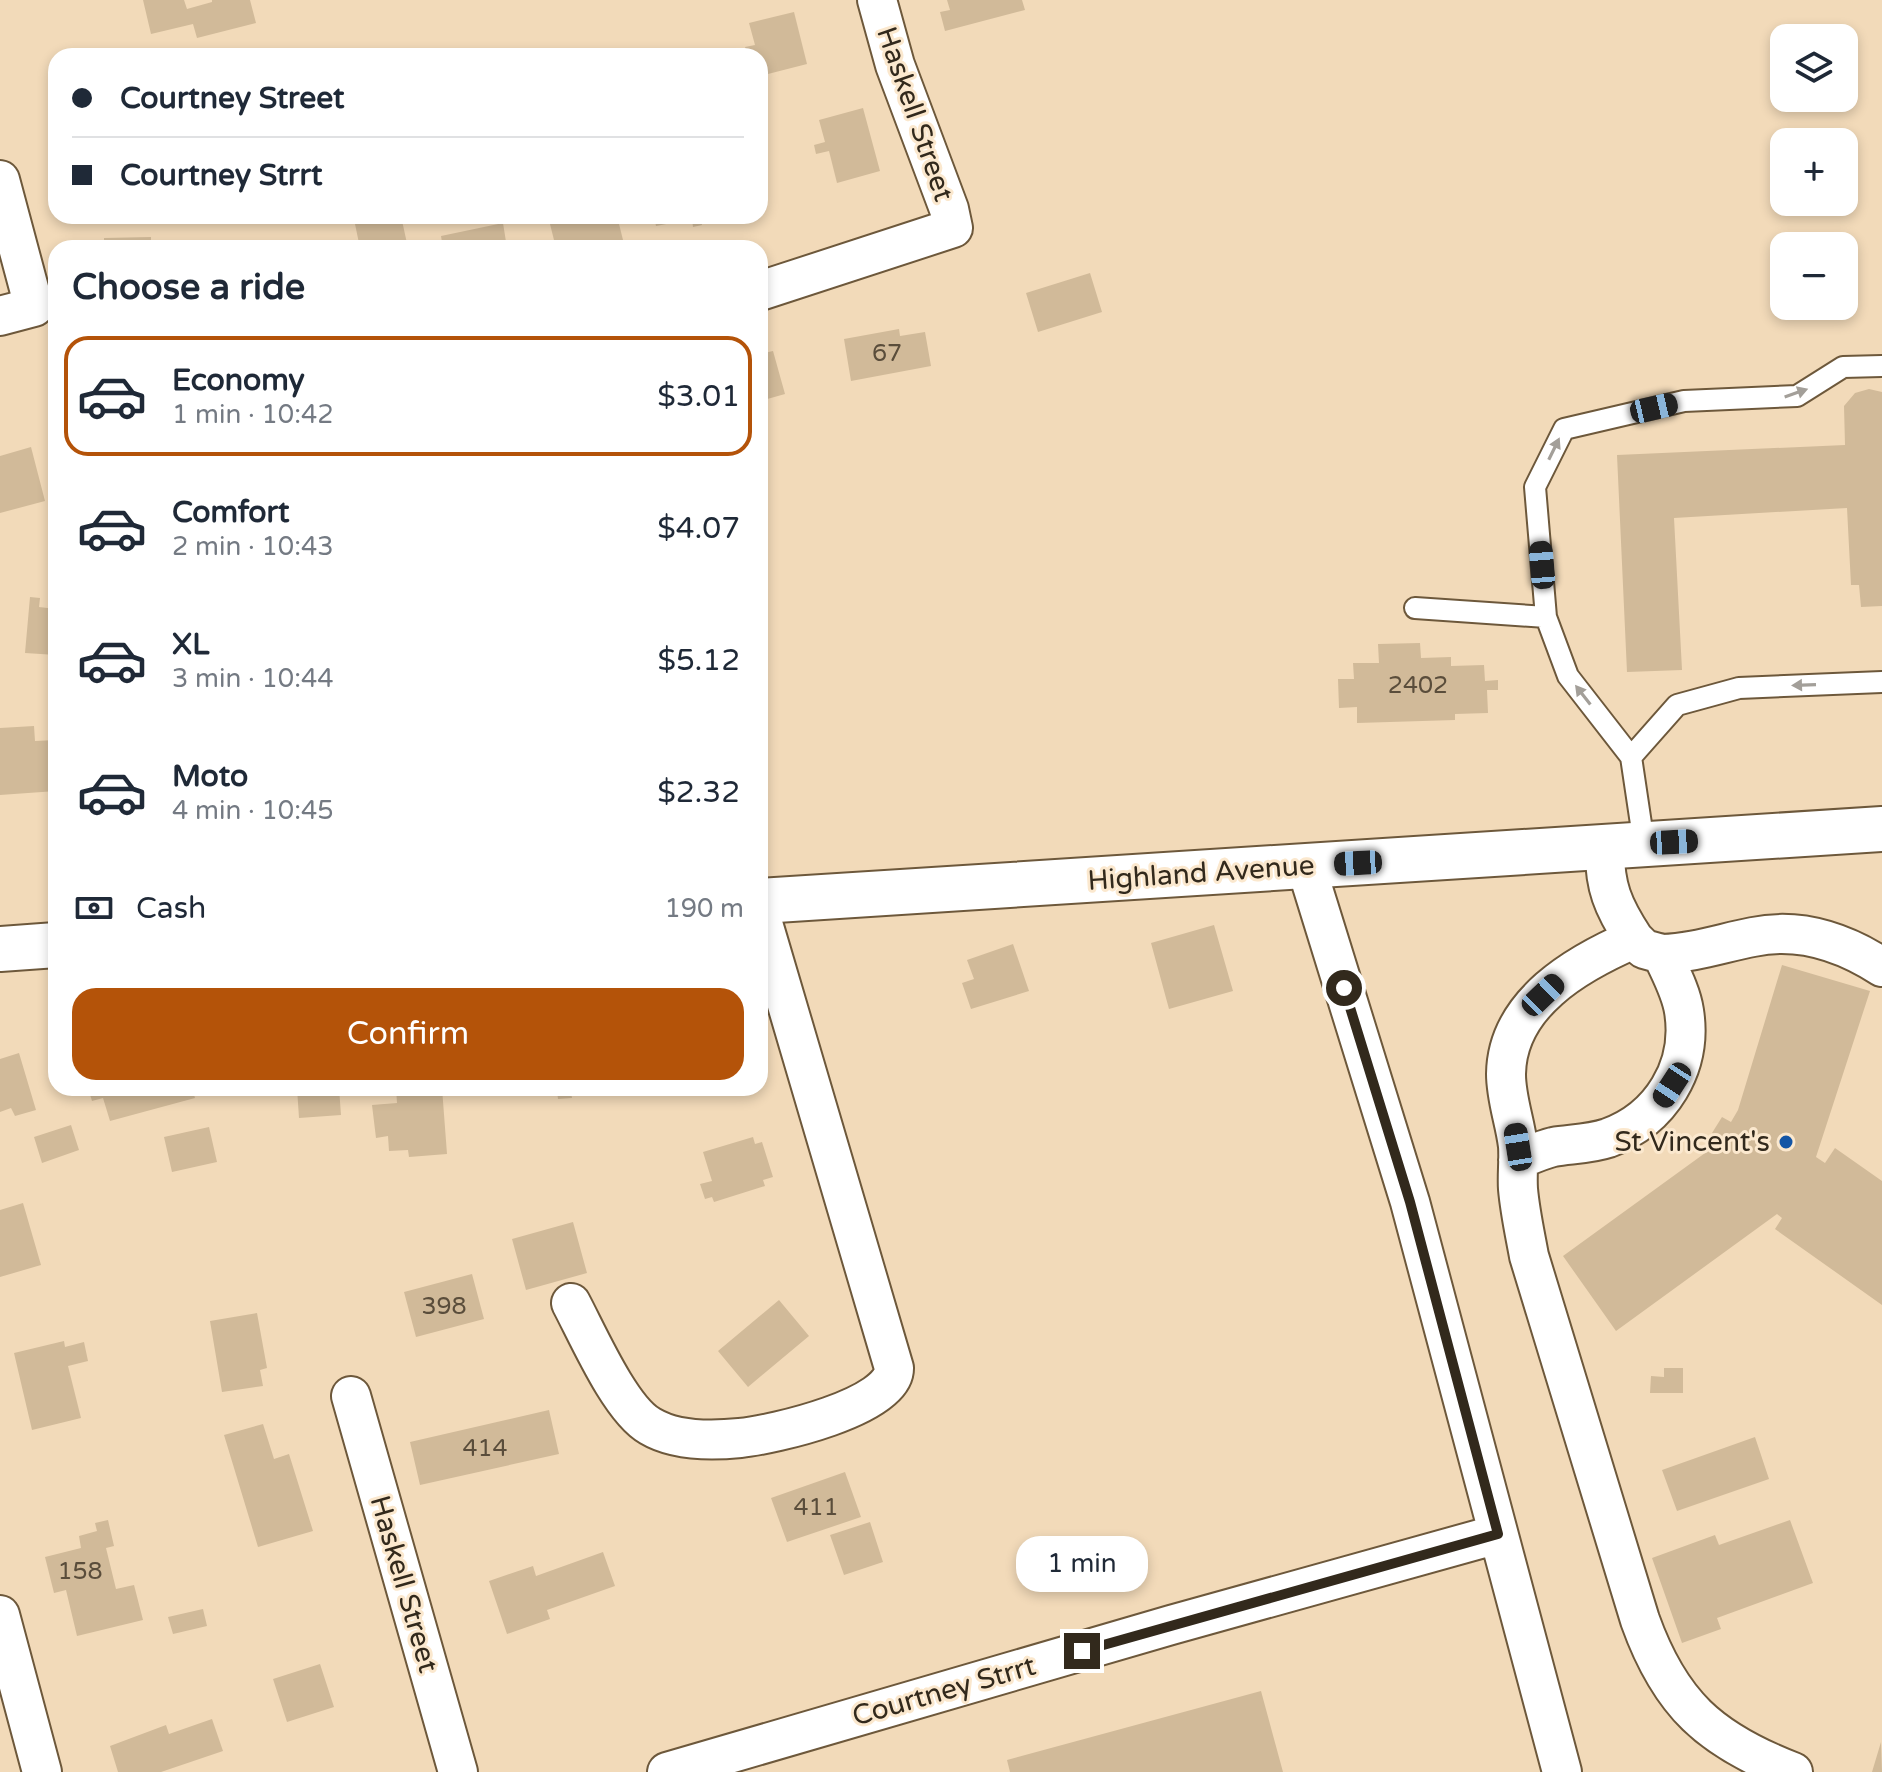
<!DOCTYPE html>
<html lang="en">
<head>
<meta charset="utf-8">
<style>
  body { margin:0; font-family:"Varela Round",sans-serif; background:#f2f2f3; color:#1f2937; height:100vh; display:flex; flex-direction:column; font-size:30px; white-space:nowrap }
  * { box-sizing:border-box; margin:0 }
  p { font-size:26px; color:#747a83 }
  .icon { flex:none; width:44px; height:44px; fill:none; stroke:currentColor; stroke-width:2; stroke-linecap:round; stroke-linejoin:round }
  .map { position:relative; flex:1; overflow:hidden }
  .details { position:absolute; left:48px; top:240px; width:720px; height:856px; display:flex; flex-direction:column; background:#fff; border-radius:24px; box-shadow:0 4px 12px #0003 }
  .details>* { flex:none }
  .guide { position:absolute; left:48px; top:48px; width:720px; height:176px; border-radius:24px; box-shadow:0 4px 12px #0003; display:grid; align-content:center; height:176px; padding:0 24px; background:#fff }
  .tools { position:absolute; left:1770px; top:24px; display:grid; gap:16px }
  .tools a { display:grid; place-items:center; width:88px; height:88px; border-radius:16px; background:#fff; box-shadow:0 4px 12px #0003; font-size:40px }
  .end { position:absolute; width:36px; height:36px; margin:-18px; border:10px solid #32291c; background:#fff; box-shadow:0 0 0 4px #fff }
  .from { border-radius:50% }
  .bubble { position:absolute; height:56px; border-radius:24px; background:#fff; box-shadow:0 4px 12px #0003; font-size:26px; font-weight:600; line-height:56px; text-align:center }
  .car { position:absolute; width:24px; height:48px; margin:-24px -12px; border-radius:10px; box-shadow:0 0 6px 2px #0007; background:linear-gradient(#222 24%,#8ab4d8 0 40%,#222 0 76%,#8ab4d8 0 86%,#222 0) }
  .guide b { display:flex; align-items:center; gap:28px; height:76px; font-size:30px }
  .guide b+b { border-top:2px solid #e0e1e3 }
  .guide i { width:20px; height:20px; background:#1f2937 }
  ul { padding:0; list-style:none }
  li { display:flex; align-items:center; gap:24px; height:120px; margin:0 16px 12px; padding:0 8px; border:4px solid transparent; border-radius:24px }
  li div { flex:1 }
  li b { display:block; font-size:30px }
  li em { font-style:normal; font-weight:600 }
  li.active { border-color:#b45309 }
  li>.icon { width:72px; height:72px; stroke-width:1.5 }
  h2 { padding:0 24px; font-size:36px; line-height:96px }
  .pay { display:flex; align-items:center; gap:20px; height:88px; padding:0 24px; font-size:30px }
  .pay p { margin-inline-start:auto }
  .cta { display:flex; gap:16px; margin-top:auto; padding:16px 24px }
  .cta a { flex:1; height:92px; border-radius:24px; background:#b45309; color:#fff; font-size:32px; font-weight:600; line-height:92px; text-align:center }
  .map>svg:first-child { display:block }
  .building { fill:#d1ba99 }
  .lines { fill:none; stroke-linecap:round; stroke-linejoin:round }
  .service-casing { stroke:#6d583b; stroke-width:24 }
  .minor-casing { stroke:#6d583b; stroke-width:42 }
  .secondary-casing { stroke:#6d583b; stroke-width:48 }
  .service { stroke:#fff; stroke-width:20 }
  .minor { stroke:#fff; stroke-width:38 }
  .secondary { stroke:#fff; stroke-width:44 }
  .oneway { fill:#a39f99 }
  .route { stroke:#32291c; stroke-width:10 }
  .poi-dot { fill:#1355a5; stroke:#fbe8ce; stroke-width:3 }
  .labels { text-anchor:middle; dominant-baseline:central; stroke-width:6; stroke-linejoin:round; paint-order:stroke }
  .number-label { font-size:24px; fill:#5a4d3b }
  .street-label { font-size:28px; fill:#32291c; stroke:#fbe8ce }
  .poi-label { font-size:28px; fill:#32291c; stroke:#fbe8ce; text-anchor:end }
</style>
</head>
<body>
<div class="map">
<svg width="1882" height="1772" viewBox="0 0 1882 1772">
  <rect width="100%" height="100%" fill="#f2dab9"/>
  <path class="building" d="M143,0H184L187,9L212,2V0H250L256,23L197,38L193,24L151,34Z
    M947,0H1022L1025,10L945,31L940,12L950,10Z
    M794,12L807,64L764,75L759,53L748,55L745,47L755,45L749,23Z
    M863,108L880,171L837,183L829,151L816,154L814,145L825,142L819,120Z
    M86,216H127V220L86,221Z
    M390,216H401L408,248H360L355,224Z
    M548,216H617L624,244L608,248H556Z
    M654,216H700L702,225L693,227L692,219L656,226Z
    M503,223L507,248H443L441,236Z
    M151,237V248H104V238Z
    M1090,273L1102,312L1038,332L1026,293Z
    M899,329L900,336L925,332L931,366L851,381L844,339Z
    M773,351L785,394L760,401V354Z
    M1869,389L1882,392V606L1861,607L1859,585H1851L1847,508L1674,518L1682,670L1627,672L1617,455L1845,445L1844,406L1855,393Z
    M31,447L45,501L0,513V456Z
    M30,597L40,598L39,607L56,609V655L25,653Z
    M1420,643L1421,658L1451,657V666L1484,665L1485,681L1498,680V690H1487L1488,713L1455,714V720L1357,723V707L1339,708L1338,679H1354L1353,663H1379L1378,644Z
    M34,726L35,741L56,740V791L0,795V728Z
    M1214,925L1233,991L1169,1009L1151,943Z
    M1013,944L1029,991L971,1009L962,983L974,979L967,960Z
    M1782,965L1870,991L1816,1157L1825,1163L1835,1148L1882,1181V1305L1775,1229L1782,1218L1777,1214L1616,1331L1563,1256L1712,1148L1719,1138L1712,1133L1722,1117L1731,1122L1738,1110Z
    M19,1053L36,1110L15,1116L11,1108L0,1112V1059Z
    M88,1088H192L195,1098L110,1121L103,1098L92,1101Z
    M297,1088H339L341,1115L299,1118Z
    M396,1088H442L447,1154L409,1157L408,1150L389,1151L388,1136L376,1138L372,1105L397,1103Z
    M548,1088H599V1090L571,1093L572,1098L558,1099L557,1091L548,1092Z
    M71,1125L79,1150L42,1163L34,1137Z
    M209,1127L217,1162L172,1172L164,1137Z
    M753,1137L755,1144L762,1142L773,1177L763,1180L765,1186L714,1202L712,1197L705,1199L700,1184L712,1181L703,1152Z
    M23,1203L41,1265L0,1277V1210Z
    M573,1222L587,1273L526,1290L512,1239Z
    M472,1274L484,1319L416,1337L404,1292Z
    M779,1300L809,1336L748,1387L718,1351Z
    M257,1313L267,1368L260,1370L263,1386L222,1392L210,1321Z
    M64,1341L65,1347L84,1342L88,1361L68,1366L81,1418L32,1430L14,1353Z
    M1664,1368H1683V1393H1650L1651,1376L1664,1377Z
    M549,1410L559,1454L420,1485L410,1442Z
    M263,1424L274,1459L289,1454L313,1531L258,1547L224,1435Z
    M1755,1437L1769,1479L1677,1511L1662,1470Z
    M845,1472L861,1517L787,1542L771,1498Z
    M108,1520L114,1546L106,1548L116,1589L134,1585L143,1620L77,1636L66,1590L54,1593L45,1557L81,1548L79,1536L97,1531L95,1523Z
    M1790,1520L1813,1583L1717,1618L1721,1629L1682,1643L1652,1558L1715,1535L1719,1545Z
    M870,1522L883,1562L844,1575L830,1535Z
    M603,1552L615,1586L547,1610L550,1619L507,1634L489,1581L533,1566L536,1576Z
    M203,1609L207,1626L173,1634L168,1617Z
    M320,1664L334,1707L287,1722L273,1679Z
    M1261,1691L1283,1772H1010L1007,1760Z
    M212,1719L223,1751L161,1772H118L110,1746L166,1725L169,1734Z
    M1881,1742L1882,1772H1872Z"/>
  <g class="lines">
    <defs>
      <path id="service" d="M1415,608L1546,617
        M1631,757L1677,705L1739,688L1882,682
        M1644,844L1631,757L1568,676L1546,617L1535,487L1564,429L1684,401L1797,396L1843,367L1882,366"/>
      <path id="minor" d="M0,180L34,307L0,316
        M760,291L953,228L949,209L895,65L877,0
        M1605,847C1604,886 1613,907 1634,939C1578,963 1507,1003 1506,1074C1506,1099 1515,1121 1518,1146C1519,1161 1517,1175 1518,1189C1520,1212 1525,1234 1529,1256L1640,1620C1670,1704 1710,1740 1793,1772
        M1306,866L1410,1202L1562,1772
        M1662,954C1694,953 1722,943 1753,937C1800,927 1843,942 1882,967
        M1518,1160C1530,1155 1541,1150 1553,1147C1572,1144 1590,1144 1608,1138C1661,1119 1693,1067 1684,1011C1681,991 1670,972 1662,954L1644,949L1634,939
        M571,1303C588,1335 620,1409 650,1426C675,1441 711,1441 740,1438C772,1435 895,1407 894,1368L760,913
        M351,1396L458,1772
        M0,1615L42,1772
        M667,1772L1171,1625L1498,1534"/>
      <path id="secondary" d="M760,901L1882,829
        M0,949L56,945"/>
    </defs>
    <use href="#service" class="service-casing"/>
    <use href="#minor" class="minor-casing"/>
    <use href="#secondary" class="secondary-casing"/>
    <use href="#service" class="service"/>
    <use href="#minor" class="minor"/>
    <use href="#secondary" class="secondary"/>
  </g>
  <defs><path id="oneway-solid" d="M-6-.8H1V-3.2L6.5 0L1 3.2V.8H-6Z" transform="scale(2)"/></defs>
  <g class="oneway">
    <use href="#oneway-solid" transform="translate(1796 393) rotate(-19)"/>
    <use href="#oneway-solid" transform="translate(1554 449) rotate(-64)"/>
    <use href="#oneway-solid" transform="translate(1804 685) rotate(178)"/>
    <use href="#oneway-solid" transform="translate(1583 695) rotate(-128)"/>
  </g>
  <g class="lines">
    <path class="route" d="M1082,1651L1498,1534L1410,1202L1344,988"/>
  </g>
  <circle class="poi-dot" cx="1786" cy="1142" r="8"/>
  <g class="labels">
    <g class="number-label">
      <text x="887" y="353">67</text>
      <text x="1418" y="685">2402</text>
      <text x="444" y="1306">398</text>
      <text x="485" y="1448">414</text>
      <text x="816" y="1507">411</text>
      <text x="80" y="1571">158</text>
    </g>
    <g class="street-label">
      <text transform="translate(915 114) rotate(71)">Haskell Street</text>
      <text transform="translate(1201 873) rotate(-4)">Highland Avenue</text>
      <text transform="translate(404 1584) rotate(74)">Haskell Street</text>
      <text transform="translate(944 1691) rotate(-16)">Courtney Strrt</text>
    </g>
    <g class="poi-label">
      <text x="1770" y="1142">St Vincent's</text>
    </g>
  </g>
</svg>
<div class="tools">
<a><svg class="icon" aria-label="layers" viewBox="0 0 24 24"><path d="M12 4l9 5-9 5-9-5zM3 14l9 5 9-5"/></svg></a>
<a>+</a>
<a>−</a>
</div>
<i class="end from" style="left:1344px;top:988px"></i>
<i class="end" style="left:1082px;top:1651px"></i>
<div class="bubble" style="left:1016px;top:1536px;width:132px">1 min</div>
<i class="car" style="left:1654px;top:408px;rotate:77deg"></i>
<i class="car" style="left:1542px;top:565px;rotate:355deg"></i>
<i class="car" style="left:1674px;top:842px;rotate:87deg"></i>
<i class="car" style="left:1358px;top:863px;rotate:267deg"></i>
<i class="car" style="left:1543px;top:995px;rotate:46deg"></i>
<i class="car" style="left:1672px;top:1085px;rotate:213deg"></i>
<i class="car" style="left:1518px;top:1147px;rotate:351deg"></i>
<div class="guide">
<b><i class="from"></i>Courtney Street</b>
<b><i></i>Courtney Strrt</b>
</div>
<section class="details">
<h2>Choose a ride</h2>
<ul>
<li class="active"><svg class="icon" aria-label="car" viewBox="0 0 24 24"><path d="M5 17H2v-5l4-1 3-4h7l3 4 3 1v5h-3M9 17h6M6 11h13"/><circle cx="7" cy="17" r="2"/><circle cx="17" cy="17" r="2"/></svg><div><b>Economy</b><p>1 min · 10:42</p></div><em>$3.01</em></li>
<li><svg class="icon" aria-label="car" viewBox="0 0 24 24"><path d="M5 17H2v-5l4-1 3-4h7l3 4 3 1v5h-3M9 17h6M6 11h13"/><circle cx="7" cy="17" r="2"/><circle cx="17" cy="17" r="2"/></svg><div><b>Comfort</b><p>2 min · 10:43</p></div><em>$4.07</em></li>
<li><svg class="icon" aria-label="car" viewBox="0 0 24 24"><path d="M5 17H2v-5l4-1 3-4h7l3 4 3 1v5h-3M9 17h6M6 11h13"/><circle cx="7" cy="17" r="2"/><circle cx="17" cy="17" r="2"/></svg><div><b>XL</b><p>3 min · 10:44</p></div><em>$5.12</em></li>
<li><svg class="icon" aria-label="car" viewBox="0 0 24 24"><path d="M5 17H2v-5l4-1 3-4h7l3 4 3 1v5h-3M9 17h6M6 11h13"/><circle cx="7" cy="17" r="2"/><circle cx="17" cy="17" r="2"/></svg><div><b>Moto</b><p>4 min · 10:45</p></div><em>$2.32</em></li>
</ul>
<div class="pay"><svg class="icon" aria-label="cash" viewBox="0 0 24 24"><path d="M3 7h18v10H3z"/><circle cx="12" cy="12" r="2"/></svg>Cash<p>190 m</p></div>
<div class="cta"><a>Confirm</a></div>
</section>
</div>
</body>
</html>
